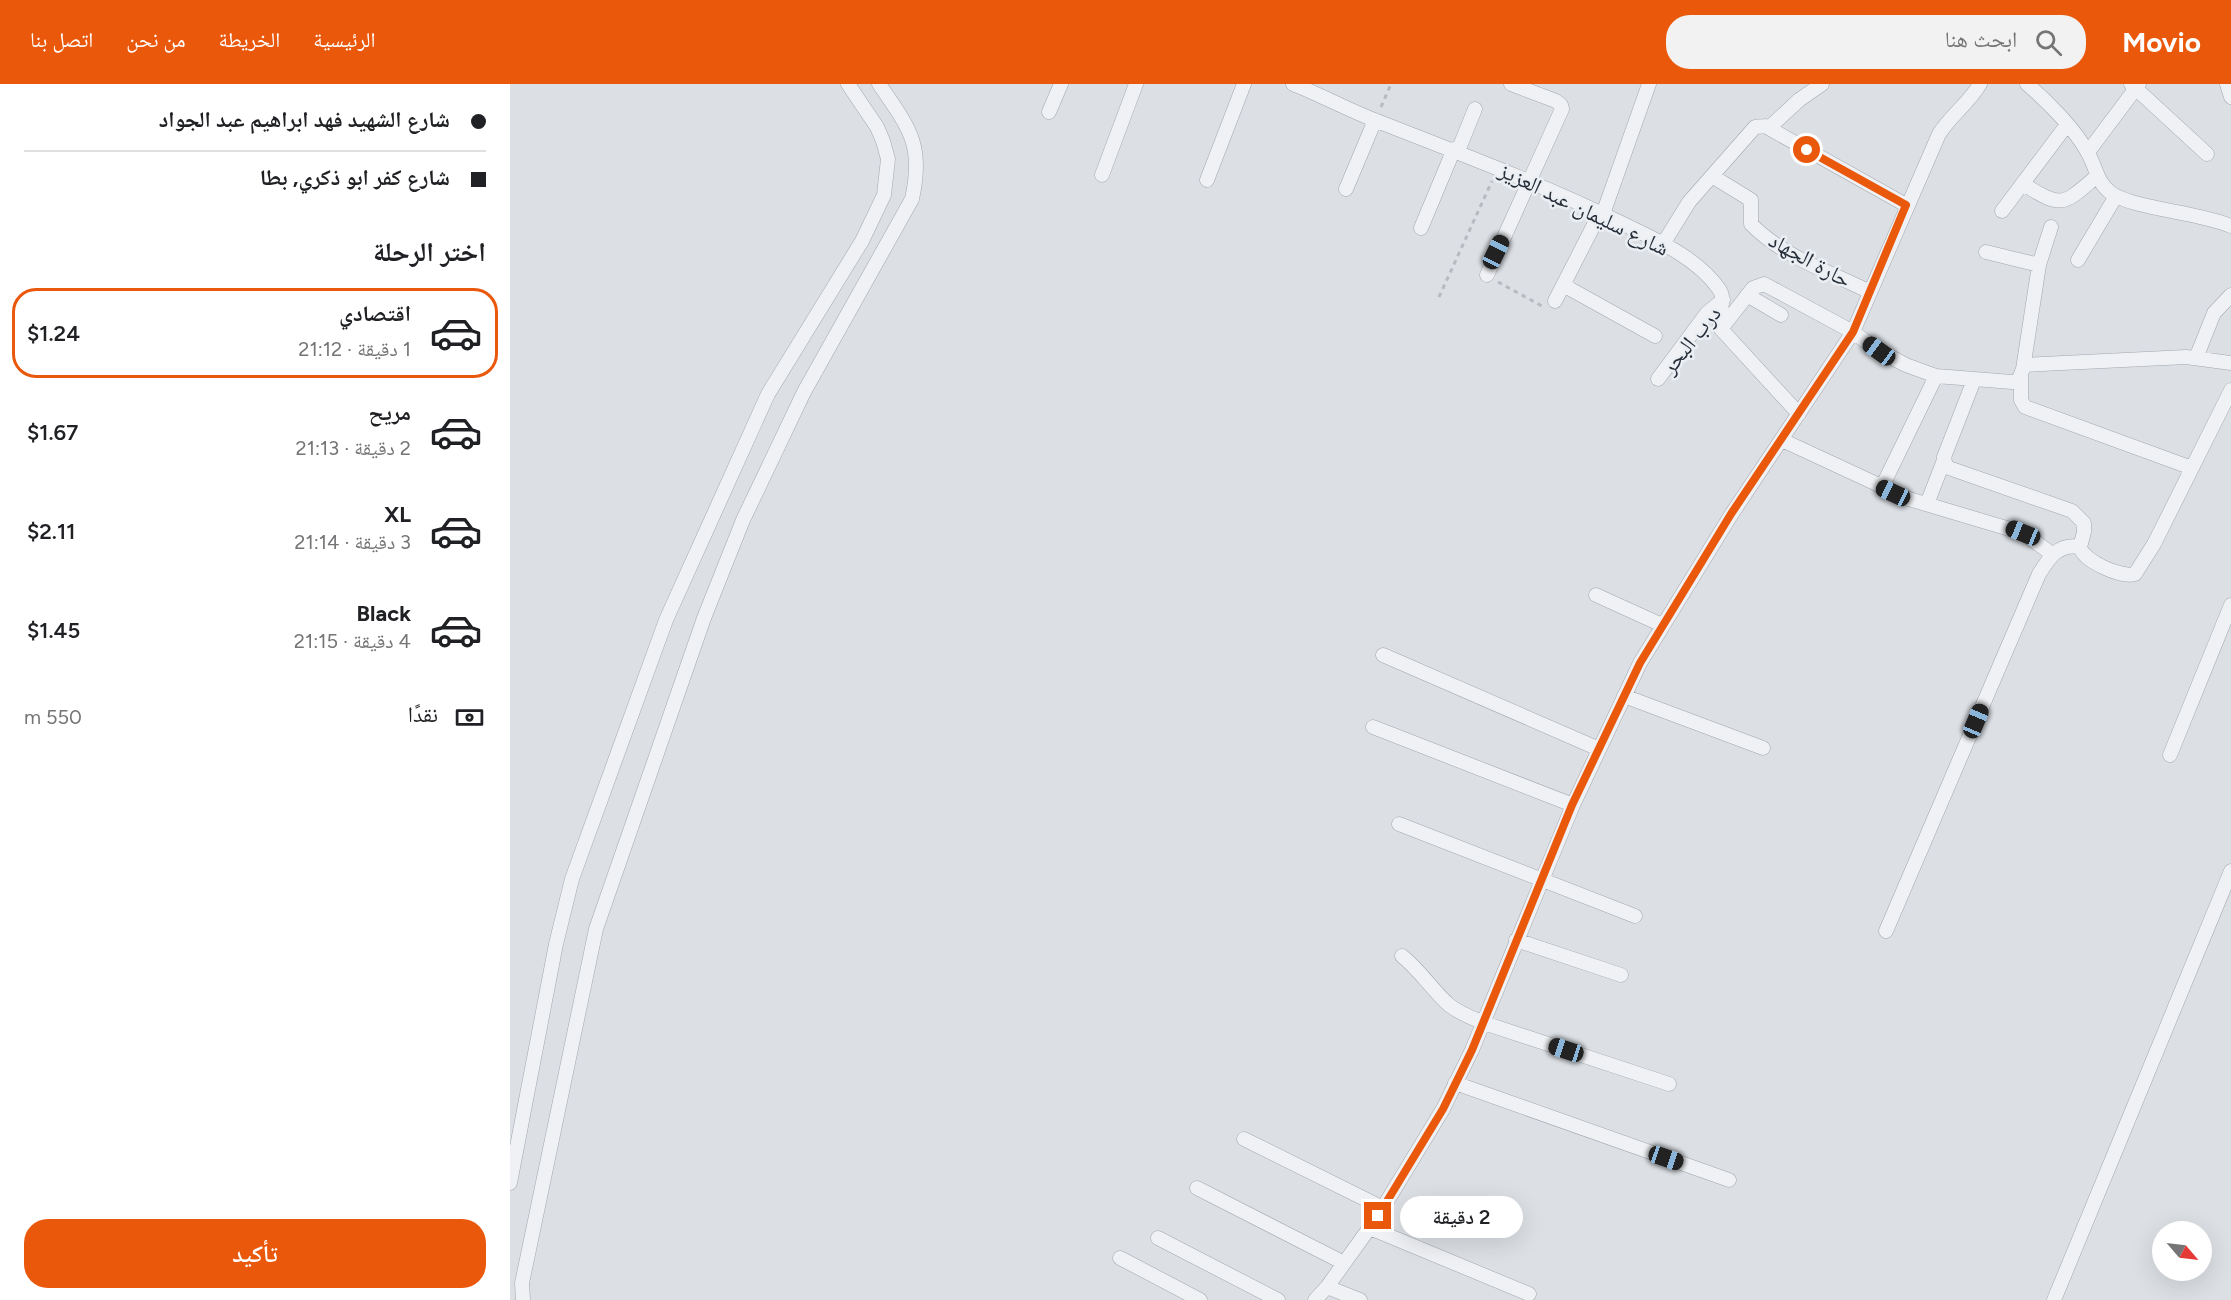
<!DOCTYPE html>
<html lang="ar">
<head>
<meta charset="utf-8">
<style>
  body { margin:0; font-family:Figtree,"Noto Naskh Arabic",sans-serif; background:#f2f2f2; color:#202124; direction:rtl; height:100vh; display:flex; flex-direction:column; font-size:22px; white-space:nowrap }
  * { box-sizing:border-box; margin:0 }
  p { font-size:20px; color:#757577 }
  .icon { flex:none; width:33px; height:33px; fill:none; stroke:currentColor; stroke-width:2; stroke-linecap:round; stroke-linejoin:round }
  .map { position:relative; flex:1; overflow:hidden; direction:ltr }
  .drawer { display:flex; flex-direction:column; background:#fff; width:510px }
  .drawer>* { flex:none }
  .hud { display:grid; align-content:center; height:132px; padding:0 24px; background:#fff }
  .needle { width:39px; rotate:118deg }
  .tools { position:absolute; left:1642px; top:1137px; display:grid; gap:12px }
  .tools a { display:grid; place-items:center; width:60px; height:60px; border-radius:50%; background:#fff; box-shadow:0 6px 24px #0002; font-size:30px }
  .end { position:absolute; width:27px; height:27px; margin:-14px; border:8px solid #ea580c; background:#fff; box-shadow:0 0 0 3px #fff }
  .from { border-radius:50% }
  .bubble { position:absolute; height:42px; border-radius:21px; background:#fff; box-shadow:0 6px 24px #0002; font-size:20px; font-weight:600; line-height:42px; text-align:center; direction:rtl }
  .car { position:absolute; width:18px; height:36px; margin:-18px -9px; border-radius:8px; box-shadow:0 0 4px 2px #0007; background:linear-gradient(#222 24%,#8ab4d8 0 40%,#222 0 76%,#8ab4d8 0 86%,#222 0) }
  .hud b { display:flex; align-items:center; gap:21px; height:57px; font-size:22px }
  .hud b+b { border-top:2px solid #e0e0e0 }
  .hud i { width:15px; height:15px; background:#202124 }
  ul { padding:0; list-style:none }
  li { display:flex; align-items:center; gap:18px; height:90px; margin:0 12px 9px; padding:0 12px; border:3px solid transparent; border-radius:24px }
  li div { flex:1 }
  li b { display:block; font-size:22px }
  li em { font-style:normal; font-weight:600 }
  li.on { border-color:#ea580c }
  li>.icon { width:54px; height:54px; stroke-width:1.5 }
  h2 { padding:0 24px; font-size:27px; line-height:72px }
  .pay { display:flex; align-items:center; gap:15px; height:66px; padding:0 24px; font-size:22px }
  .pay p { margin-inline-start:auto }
  .action { display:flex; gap:12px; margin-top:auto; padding:12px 24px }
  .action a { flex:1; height:69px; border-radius:24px; background:#ea580c; color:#fff; font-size:24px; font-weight:600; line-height:69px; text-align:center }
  header { display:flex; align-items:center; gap:36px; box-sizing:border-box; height:84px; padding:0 30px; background:#ea580c; color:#fff }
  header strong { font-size:28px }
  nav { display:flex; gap:33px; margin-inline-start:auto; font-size:21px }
  .search { width:420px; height:54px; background:#f2f2f2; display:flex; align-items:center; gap:15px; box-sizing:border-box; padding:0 21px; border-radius:24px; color:#757577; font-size:22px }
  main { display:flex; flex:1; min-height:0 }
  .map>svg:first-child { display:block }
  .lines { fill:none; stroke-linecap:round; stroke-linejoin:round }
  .minor-casing { stroke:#a2a7ae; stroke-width:15 }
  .path { stroke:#b7bbc0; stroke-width:3; stroke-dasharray:4.5 4.5; stroke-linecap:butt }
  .minor { stroke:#eff1f4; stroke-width:14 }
  .route { stroke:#ea580c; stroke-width:8 }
  .labels { text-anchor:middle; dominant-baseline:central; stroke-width:5; stroke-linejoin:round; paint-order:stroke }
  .street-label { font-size:22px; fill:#272f3a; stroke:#ebeff3 }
</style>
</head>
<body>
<header>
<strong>Movio</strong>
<div class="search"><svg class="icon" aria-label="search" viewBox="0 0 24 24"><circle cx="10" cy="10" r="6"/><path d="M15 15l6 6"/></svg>ابحث هنا</div>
<nav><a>الرئيسية</a><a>الخريطة</a><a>من نحن</a><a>اتصل بنا</a></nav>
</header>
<main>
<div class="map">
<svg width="1721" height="1216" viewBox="0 0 1721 1216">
  <rect width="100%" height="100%" fill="#dce0e5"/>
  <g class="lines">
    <defs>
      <path id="minor" d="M783,0C811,11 838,26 867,37C948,69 1029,99 1107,137C1142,154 1186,172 1209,205C1218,218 1205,231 1211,245L1289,330
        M1517,0C1537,17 1565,45 1578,69C1586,83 1587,99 1601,109C1624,125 1689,128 1721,142
        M1621,0L1697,70
        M1717,0L1721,13
        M539,28L551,0
        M1255,42L1396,121
        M948,67L965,25
        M1578,68L1629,0
        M592,91L626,0
        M1202,92L1241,116V140C1273,173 1320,188 1360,208
        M697,96L734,0
        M1513,100C1553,125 1553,121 1587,92
        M836,105L865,36
        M1492,127L1556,42
        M1093,130L1139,0
        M911,144L944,65
        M1153,160L1179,118L1245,43L1261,42L1289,16L1312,0
        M1476,168L1529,181
        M1568,176L1606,112
        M977,191L1052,25L1051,21L1046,17L1001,0
        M1053,201L1145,252
        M1237,211L1271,231
        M1045,217L1090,129
        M1211,245L1243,204L1254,200L1343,248L1369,267L1396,281L1426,292L1502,298L1508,297L1513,285L1529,181L1541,143
        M1686,274L1704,229L1721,211
        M1514,281L1676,273L1721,279
        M1511,293V316L1515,323L1682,384
        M1148,295L1197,229L1213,216
        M1464,296L1434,373L1436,383L1562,427L1574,439V448L1570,463
        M1272,356L1399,415L1513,449L1542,470
        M1372,403L1426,292
        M1417,420L1434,376
        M1086,511L1152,541
        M873,571L1089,665
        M1114,612L1253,664
        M863,643L1063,721
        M1660,671L1721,521
        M889,740L1125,832
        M1376,847L1529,490C1539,474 1548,459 1570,463C1573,477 1611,494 1625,490L1644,460L1721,306
        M1006,856L1111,891
        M892,872C910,886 922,906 939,921C949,929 962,934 974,939L1159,1000
        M945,999L1219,1096
        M734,1055L873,1124
        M0,1099L46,860L62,795L156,536L258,310L352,157L374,111L378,75L373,57L367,43L338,0
        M687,1104L834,1179
        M860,1144L1019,1210
        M648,1154L768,1216
        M610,1174L690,1216
        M817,1203L850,1216
        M13,1216L12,1199L86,845L194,534L233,436L294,308L402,115C414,60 399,44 369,0
        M805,1216L817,1203L868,1132L933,1025L962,966L1063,721L1130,579L1221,431L1343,248L1429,50C1441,31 1459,19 1470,0
        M1544,1216L1721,787"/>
    </defs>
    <use href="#minor" class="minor-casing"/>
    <path class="path" d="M871,23L881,0
      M988,198L1032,222
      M929,213L982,97"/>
    <use href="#minor" class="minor"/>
  </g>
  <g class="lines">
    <path class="route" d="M868,1132L933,1025L962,966L1062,721L1130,579L1221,430L1343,248L1396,121L1297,66"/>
  </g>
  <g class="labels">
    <g class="street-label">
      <text transform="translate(1074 125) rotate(26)">شارع سليمان عبد العزيز</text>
      <text transform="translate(1300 176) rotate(29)">حارة الجهاد</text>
      <text transform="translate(1181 256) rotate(-51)">درب البحر</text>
    </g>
  </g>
</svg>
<div class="tools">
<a><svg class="needle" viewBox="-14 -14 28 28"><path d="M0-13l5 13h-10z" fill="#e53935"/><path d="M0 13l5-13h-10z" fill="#757577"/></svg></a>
</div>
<i class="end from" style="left:1297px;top:66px"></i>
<i class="end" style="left:868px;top:1132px"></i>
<div class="bubble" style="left:890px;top:1112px;width:123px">2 دقيقة</div>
<i class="car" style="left:986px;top:168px;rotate:26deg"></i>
<i class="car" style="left:1369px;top:267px;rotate:306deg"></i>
<i class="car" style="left:1383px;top:409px;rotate:295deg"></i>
<i class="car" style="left:1513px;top:449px;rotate:292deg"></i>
<i class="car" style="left:1466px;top:637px;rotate:23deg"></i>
<i class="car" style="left:1056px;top:966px;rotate:288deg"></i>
<i class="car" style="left:1156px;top:1074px;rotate:109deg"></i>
</div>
<section class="drawer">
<div class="hud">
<b><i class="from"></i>شارع الشهيد فهد ابراهيم عبد الجواد</b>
<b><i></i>شارع كفر ابو ذكري, بطا</b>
</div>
<h2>اختر الرحلة</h2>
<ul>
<li class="on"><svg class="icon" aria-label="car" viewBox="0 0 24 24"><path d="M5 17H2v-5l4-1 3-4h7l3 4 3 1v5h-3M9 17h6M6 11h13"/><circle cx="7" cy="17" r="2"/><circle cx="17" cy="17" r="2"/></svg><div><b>اقتصادي</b><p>1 دقيقة · 21:12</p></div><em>$1.24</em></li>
<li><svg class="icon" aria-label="car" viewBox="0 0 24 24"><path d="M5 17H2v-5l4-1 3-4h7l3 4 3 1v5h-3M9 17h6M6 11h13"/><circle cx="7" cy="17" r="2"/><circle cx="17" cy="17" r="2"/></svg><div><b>مريح</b><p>2 دقيقة · 21:13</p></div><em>$1.67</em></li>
<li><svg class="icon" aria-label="car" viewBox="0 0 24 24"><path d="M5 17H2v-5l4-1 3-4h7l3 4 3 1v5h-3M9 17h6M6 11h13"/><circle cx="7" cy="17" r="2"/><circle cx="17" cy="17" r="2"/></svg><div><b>XL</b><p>3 دقيقة · 21:14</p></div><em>$2.11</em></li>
<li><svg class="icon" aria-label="car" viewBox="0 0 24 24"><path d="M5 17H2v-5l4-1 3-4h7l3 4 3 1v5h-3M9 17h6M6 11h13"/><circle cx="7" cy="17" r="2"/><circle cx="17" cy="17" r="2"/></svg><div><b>Black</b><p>4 دقيقة · 21:15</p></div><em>$1.45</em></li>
</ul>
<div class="pay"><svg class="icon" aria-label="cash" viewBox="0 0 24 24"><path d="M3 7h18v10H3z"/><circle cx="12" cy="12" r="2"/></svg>نقدًا<p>550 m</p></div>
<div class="action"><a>تأكيد</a></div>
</section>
</main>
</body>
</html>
